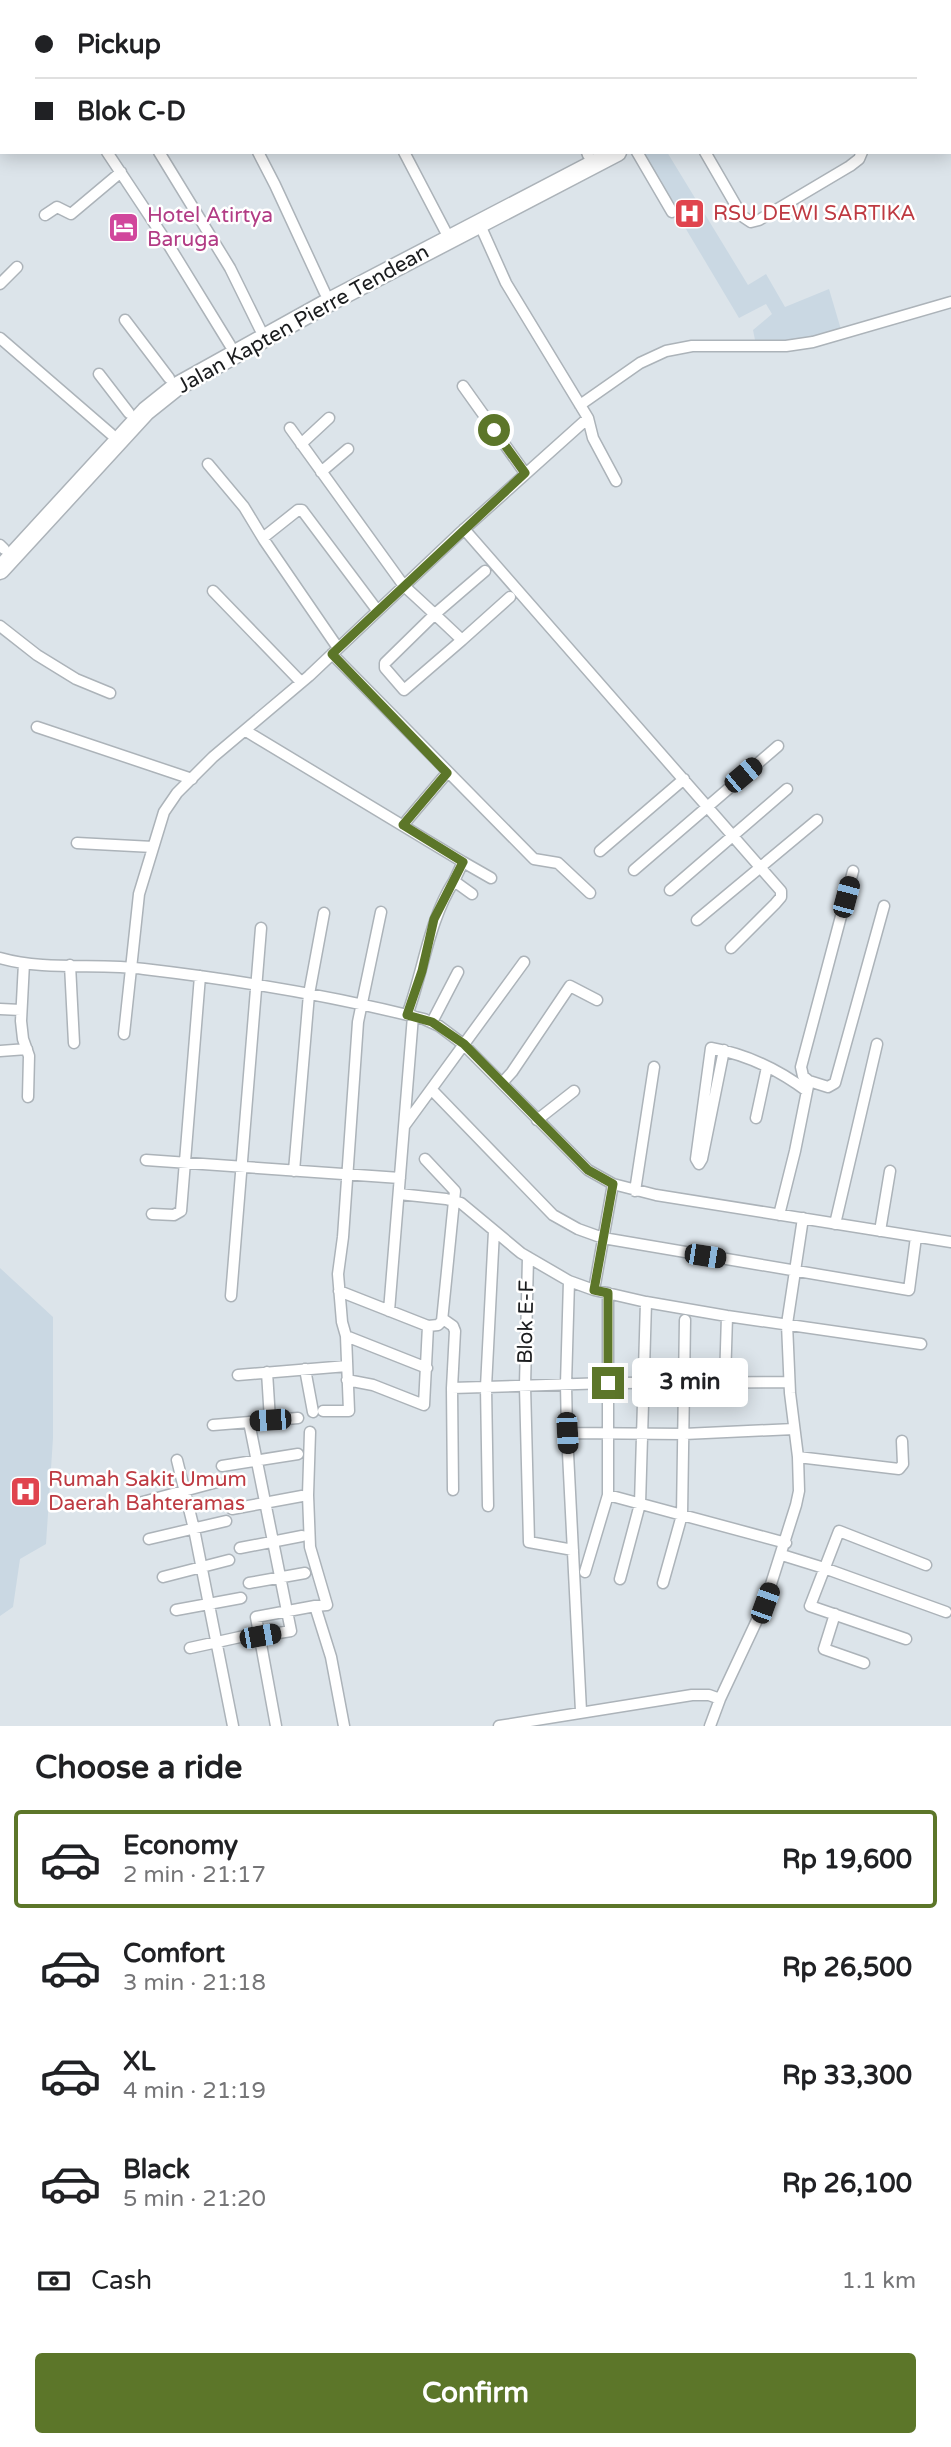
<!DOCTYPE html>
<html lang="en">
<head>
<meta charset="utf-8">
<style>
  body { margin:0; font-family:"Varela Round",sans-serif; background:#f2f2f2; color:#202124; height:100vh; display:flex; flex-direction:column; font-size:26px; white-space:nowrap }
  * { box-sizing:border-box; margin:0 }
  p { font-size:23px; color:#757577 }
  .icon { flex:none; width:38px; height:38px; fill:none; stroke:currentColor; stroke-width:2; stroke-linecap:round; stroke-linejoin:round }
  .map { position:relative; height:1726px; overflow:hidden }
  .side { display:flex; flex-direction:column; background:#fff; flex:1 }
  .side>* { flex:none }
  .banner { position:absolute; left:0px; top:0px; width:952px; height:154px; box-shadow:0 4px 18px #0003; display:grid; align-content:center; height:154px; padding:0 35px; background:#fff }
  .end { position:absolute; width:32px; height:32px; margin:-16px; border:9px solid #5c7629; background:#fff; box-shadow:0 0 0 4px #fff }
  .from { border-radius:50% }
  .bubble { position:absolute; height:49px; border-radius:7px; background:#fff; box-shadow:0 4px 18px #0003; font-size:23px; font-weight:700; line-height:49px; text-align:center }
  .car { position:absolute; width:21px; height:42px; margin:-21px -10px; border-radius:9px; box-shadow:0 0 5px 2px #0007; background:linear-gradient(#222 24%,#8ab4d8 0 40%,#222 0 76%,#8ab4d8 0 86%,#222 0) }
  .banner b { display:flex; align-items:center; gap:24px; height:66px; font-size:26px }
  .banner b+b { border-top:2px solid #e0e0e0 }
  .banner i { width:18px; height:18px; background:#202124 }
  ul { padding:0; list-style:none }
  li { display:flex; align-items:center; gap:21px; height:98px; margin:0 14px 10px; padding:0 21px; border:4px solid transparent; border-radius:7px }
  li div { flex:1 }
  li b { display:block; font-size:26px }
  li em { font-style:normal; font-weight:700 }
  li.current { border-color:#5c7629 }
  li>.icon { width:63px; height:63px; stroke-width:1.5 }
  h2 { padding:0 35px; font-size:32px; line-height:84px }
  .pay { display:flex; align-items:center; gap:18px; height:77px; padding:0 35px; font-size:26px }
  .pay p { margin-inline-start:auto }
  .cta { display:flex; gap:14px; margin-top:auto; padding:14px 35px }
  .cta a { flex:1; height:80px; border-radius:7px; background:#5c7629; color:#fff; font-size:28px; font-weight:700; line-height:80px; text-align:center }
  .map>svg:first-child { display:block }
  .built { fill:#cad8e3 }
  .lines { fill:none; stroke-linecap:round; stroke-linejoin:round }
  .street-casing { stroke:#acb3b9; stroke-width:13 }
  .highway-casing { stroke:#acb3b9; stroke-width:21 }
  .street { stroke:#fff; stroke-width:10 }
  .highway { stroke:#fff; stroke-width:18 }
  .route { stroke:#5c7629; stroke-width:9 }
  .labels { text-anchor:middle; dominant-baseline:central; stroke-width:5; stroke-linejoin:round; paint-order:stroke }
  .health-label { font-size:21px; fill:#be3a42; stroke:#fff; text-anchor:start }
  .hotel-label { font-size:21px; fill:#b23c85; stroke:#fff; text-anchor:start }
  .street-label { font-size:21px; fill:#1a1c1e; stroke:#fff }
</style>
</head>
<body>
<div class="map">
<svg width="951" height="1726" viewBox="0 0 951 1726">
  <rect width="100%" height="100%" fill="#dce4ea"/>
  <path class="built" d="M640,152H667L748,285L766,274L785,307L829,289L842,333L756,345L753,330L772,314L766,304L739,318Z
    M0,1268L53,1317V1438L46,1544L20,1559L13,1607L0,1616Z"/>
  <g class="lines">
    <defs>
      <path id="street" d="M178,0L179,2
        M322,0L323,2
        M506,0L507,2
        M540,0L541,2
        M605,0L606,2
        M761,0L762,2
        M350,2L353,0
        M0,6L2,8
        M107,152L168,244L230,345
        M159,152L230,268L260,329
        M258,152L275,185L325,293
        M404,152L450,240
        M587,152L588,155
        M637,152L672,212
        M705,152L742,216L751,222L759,220L850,166L859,159L862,152
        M45,215L57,207L71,214L121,172
        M480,225L506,283L588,418L593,438L616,481
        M0,284L17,267
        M125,320L169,378
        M0,338L111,434
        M99,374L129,413
        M463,386L525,473
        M580,405L640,363L666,351L692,346H786L813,342L951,302
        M290,428L404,586C424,604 443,622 462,640L404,690L385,668V663L435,614L485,571
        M301,444L329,418
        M208,464L244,507L264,540L338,648
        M321,472L348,449
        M464,529L781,891V897L775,904L731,948
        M264,537L298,510H302L377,610
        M0,545L4,549
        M213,591L301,682
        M0,626L37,655L76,679L110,693
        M462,640L510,597
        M332,654L534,859L558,863L590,893
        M37,727L192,779
        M246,731L463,862L454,881
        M403,825L447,773
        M77,843L153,847
        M600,851L684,779
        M463,862L491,878
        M634,870L778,746
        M670,890L787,789
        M697,920L817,820
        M0,958C46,971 97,963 144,969C238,980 333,996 424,1019L439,1026L463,1044L588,1170L613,1184L656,1195L951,1242
        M24,963L21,1021L23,1039L29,1056L28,1097
        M70,965L74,1043
        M0,1009L21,1010
        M407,1015C424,970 428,922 454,881L472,894
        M432,1022L458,972
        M124,1034L139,894L164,812L177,793L213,757L309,676L461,532L588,418
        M724,1050L702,1159L699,1164L696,1159L711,1048C745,1054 779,1070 807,1091
        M0,1051L27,1049
        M809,1081L803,1076L801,1067L853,871
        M502,1083L512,1072L570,986L597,1000
        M432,1090L553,1215L578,1229L603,1238L909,1290L916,1237
        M756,1118L767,1067
        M537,1120L574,1091
        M405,1125L524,962
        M146,1160L400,1178
        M294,1171L309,994L324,913
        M635,1191L654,1067
        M399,1194L446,1199L461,1203L521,1253L569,1281L594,1290L613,1184
        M152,1214L174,1215L181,1211L200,976
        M779,1215L795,1151L809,1081L828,1087L835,1083L884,906
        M835,1224L877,1044
        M880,1231L890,1171
        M528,1257L525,1386L529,1542L573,1550
        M569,1281L566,1384L567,1433L581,1711
        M594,1290L646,1302L727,1316L921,1344
        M339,1291L428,1326L438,1325L442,1321L455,1191L425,1159
        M231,1296L261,928
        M389,1311L413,1016
        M443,1319L453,1326L455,1331L452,1388L453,1490
        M346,1336L427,1368
        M305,1369L313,1412
        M267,1372L270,1420
        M238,1375L347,1366
        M347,1380L373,1385L424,1405L428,1326
        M725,1381L727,1316
        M452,1388L608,1383L789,1382
        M323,1411H349L346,1336L342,1322L338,1274L343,1237L358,1022L381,912
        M249,1422L291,1631L260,1636
        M213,1425L298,1418
        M310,1432L308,1495L310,1547L327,1605L315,1606L331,1657L344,1726
        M567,1433L684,1434L794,1429
        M798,1457L899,1469L903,1464L902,1441
        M177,1460L194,1529L233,1726
        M222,1466L298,1454
        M608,1495L786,1543
        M139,1503L217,1482
        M488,1506L486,1387L494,1231
        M232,1509L302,1496
        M149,1539L226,1521
        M240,1548L302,1536
        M782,1555L824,1568L946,1612
        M585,1572L608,1495V1293
        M163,1577L229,1560
        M620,1579L640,1504L646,1302
        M249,1583L305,1573
        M663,1583L682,1515L685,1320
        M176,1610L241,1598
        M835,1614L824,1649L864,1663
        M906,1639L810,1606L839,1531L926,1565
        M190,1648L249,1635
        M276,1726L256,1617L315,1606
        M499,1726L692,1695H709L720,1699
        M710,1726L720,1699L765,1603L796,1505L799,1491L798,1457L790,1393L787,1324L803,1218"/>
      <path id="highway" d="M876,2L879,0
        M897,2L900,0
        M0,570L146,411L176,387L331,301L617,152"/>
    </defs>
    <use href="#street" class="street-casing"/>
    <use href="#highway" class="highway-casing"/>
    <use href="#street" class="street"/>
    <use href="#highway" class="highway"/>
  </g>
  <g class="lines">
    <path class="route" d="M494,430L525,473L332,654L447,773L403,825L463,862L434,919L422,971L407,1015L432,1022L464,1044L588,1170L613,1184L594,1290L608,1293V1383"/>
  </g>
  <defs>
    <symbol id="hospital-square" viewBox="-11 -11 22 22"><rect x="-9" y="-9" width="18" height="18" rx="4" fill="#e0444e" stroke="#fff"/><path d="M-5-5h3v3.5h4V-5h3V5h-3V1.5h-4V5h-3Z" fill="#fff"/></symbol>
    <symbol id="hotel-square" viewBox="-11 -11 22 22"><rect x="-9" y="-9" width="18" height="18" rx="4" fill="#d1479c" stroke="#fff"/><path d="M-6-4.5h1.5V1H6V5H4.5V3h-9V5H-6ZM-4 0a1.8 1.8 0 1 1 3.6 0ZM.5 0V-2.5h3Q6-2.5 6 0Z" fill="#fff"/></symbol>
  </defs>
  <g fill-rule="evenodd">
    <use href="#hospital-square" x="672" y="196" width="35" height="35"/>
    <use href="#hotel-square" x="106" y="210" width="35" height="35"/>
    <use href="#hospital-square" x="8" y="1474" width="35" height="35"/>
  </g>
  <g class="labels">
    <g class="health-label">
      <text x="713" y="213">RSU DEWI SARTIKA</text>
      <text x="48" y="1479">Rumah Sakit Umum<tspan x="48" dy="24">Daerah Bahteramas</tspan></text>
    </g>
    <g class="hotel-label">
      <text x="147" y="215">Hotel Atirtya<tspan x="147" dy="24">Baruga</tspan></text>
    </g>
    <g class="street-label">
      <text transform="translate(303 319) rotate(-29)">Jalan Kapten Pierre Tendean</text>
      <text transform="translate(526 1322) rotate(-89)">Blok E-F</text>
    </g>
  </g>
</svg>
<i class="end from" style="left:494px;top:430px"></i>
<i class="end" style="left:608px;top:1383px"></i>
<div class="bubble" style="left:632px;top:1358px;width:116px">3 min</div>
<i class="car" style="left:743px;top:775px;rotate:50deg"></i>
<i class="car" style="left:846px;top:897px;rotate:15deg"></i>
<i class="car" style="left:705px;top:1256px;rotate:99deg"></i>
<i class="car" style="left:270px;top:1420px;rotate:266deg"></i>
<i class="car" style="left:567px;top:1433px;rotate:177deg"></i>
<i class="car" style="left:765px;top:1603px;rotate:20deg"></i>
<i class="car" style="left:260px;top:1636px;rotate:80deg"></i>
<div class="banner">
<b><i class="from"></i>Pickup</b>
<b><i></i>Blok C-D</b>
</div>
</div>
<section class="side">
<h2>Choose a ride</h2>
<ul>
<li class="current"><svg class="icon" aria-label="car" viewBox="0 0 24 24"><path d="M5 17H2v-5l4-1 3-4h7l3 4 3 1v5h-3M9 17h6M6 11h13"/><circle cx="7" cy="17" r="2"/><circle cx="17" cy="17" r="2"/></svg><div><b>Economy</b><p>2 min · 21:17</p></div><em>Rp 19,600</em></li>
<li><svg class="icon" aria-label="car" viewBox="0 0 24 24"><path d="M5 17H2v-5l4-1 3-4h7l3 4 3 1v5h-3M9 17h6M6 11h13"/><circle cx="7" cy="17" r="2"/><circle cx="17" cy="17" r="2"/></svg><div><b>Comfort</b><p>3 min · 21:18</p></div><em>Rp 26,500</em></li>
<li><svg class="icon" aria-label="car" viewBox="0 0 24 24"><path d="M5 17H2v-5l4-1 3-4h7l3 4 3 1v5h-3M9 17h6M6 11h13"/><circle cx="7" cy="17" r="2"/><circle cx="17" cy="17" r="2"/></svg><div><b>XL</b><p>4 min · 21:19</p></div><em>Rp 33,300</em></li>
<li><svg class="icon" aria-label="car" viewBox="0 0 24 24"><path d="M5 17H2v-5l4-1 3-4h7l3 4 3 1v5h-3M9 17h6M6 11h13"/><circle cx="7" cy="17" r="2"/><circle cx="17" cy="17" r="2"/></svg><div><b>Black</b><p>5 min · 21:20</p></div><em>Rp 26,100</em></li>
</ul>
<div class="pay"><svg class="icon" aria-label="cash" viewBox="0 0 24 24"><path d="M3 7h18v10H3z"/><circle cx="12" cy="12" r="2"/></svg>Cash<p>1.1 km</p></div>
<div class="cta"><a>Confirm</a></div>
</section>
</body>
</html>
